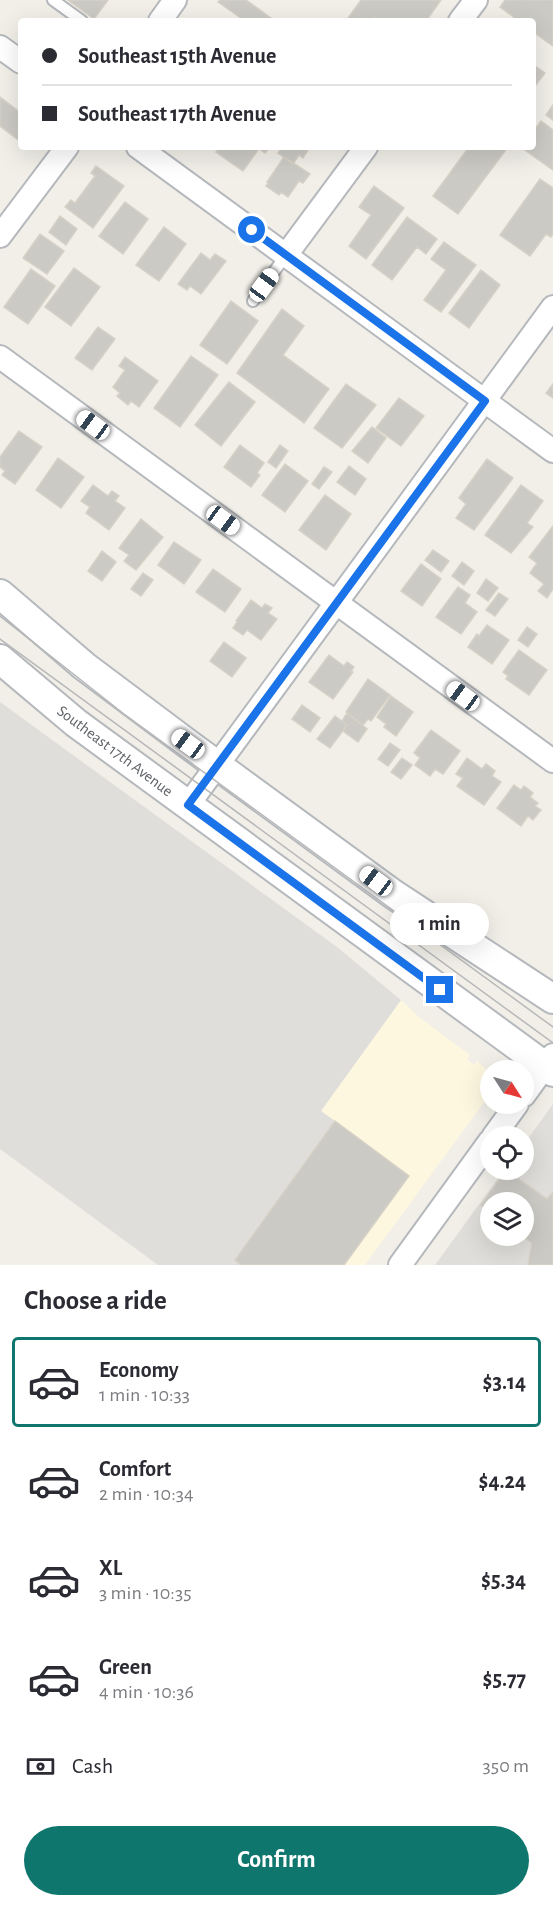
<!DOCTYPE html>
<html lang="en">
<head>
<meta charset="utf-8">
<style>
  body { margin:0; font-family:"Alegreya Sans",sans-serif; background:#f2f2f3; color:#2b2b33; height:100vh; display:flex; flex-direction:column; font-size:22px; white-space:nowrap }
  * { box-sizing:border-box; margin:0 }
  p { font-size:20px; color:#7c7c81 }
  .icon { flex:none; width:33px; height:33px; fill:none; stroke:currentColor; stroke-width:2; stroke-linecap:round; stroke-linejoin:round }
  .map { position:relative; height:1265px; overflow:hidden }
  .details { display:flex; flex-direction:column; background:#fff; flex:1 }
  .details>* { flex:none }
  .hud { position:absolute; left:18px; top:18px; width:518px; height:132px; border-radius:6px; box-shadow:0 6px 24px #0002; display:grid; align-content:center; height:132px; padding:0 24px; background:#fff }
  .needle { width:39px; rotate:126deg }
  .fabs { position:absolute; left:480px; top:1060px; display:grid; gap:12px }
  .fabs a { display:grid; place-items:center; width:54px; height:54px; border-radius:50%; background:#fff; box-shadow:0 6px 24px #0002; font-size:30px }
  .end { position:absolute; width:27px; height:27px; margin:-14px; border:8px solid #1a73e8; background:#fff; box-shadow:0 0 0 3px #fff }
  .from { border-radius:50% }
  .bubble { position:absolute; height:42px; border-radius:21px; background:#fff; box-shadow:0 6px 24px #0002; font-size:20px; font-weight:600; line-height:42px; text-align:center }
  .car { position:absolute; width:18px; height:36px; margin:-18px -9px; border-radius:8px; box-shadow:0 0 4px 2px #0007; background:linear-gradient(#fff 24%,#345 0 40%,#fff 0 76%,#345 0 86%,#fff 0) }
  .hud b { display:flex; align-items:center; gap:21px; height:57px; font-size:22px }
  .hud b+b { border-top:2px solid #e1e1e2 }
  .hud i { width:15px; height:15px; background:#2b2b33 }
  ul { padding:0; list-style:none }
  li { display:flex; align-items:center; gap:18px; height:90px; margin:0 12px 9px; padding:0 12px; border:3px solid transparent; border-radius:6px }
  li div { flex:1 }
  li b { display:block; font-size:22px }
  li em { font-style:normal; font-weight:600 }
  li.selected { border-color:#0f766e }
  li>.icon { width:54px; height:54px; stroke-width:1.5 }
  h2 { padding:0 24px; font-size:27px; line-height:72px }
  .pay { display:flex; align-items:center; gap:15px; height:66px; padding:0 24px; font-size:22px }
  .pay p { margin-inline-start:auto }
  .action { display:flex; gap:12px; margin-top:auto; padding:12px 24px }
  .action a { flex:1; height:69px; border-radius:36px; background:#0f766e; color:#fff; font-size:24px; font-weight:600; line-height:69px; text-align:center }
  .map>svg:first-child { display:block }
  .commercial { fill:#fef7e0 }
  .industrial { fill:#e0deda; fill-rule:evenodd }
  .building { fill:#cccac5; stroke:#d6d1c6; stroke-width:1.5 }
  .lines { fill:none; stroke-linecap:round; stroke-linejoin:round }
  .service-casing { stroke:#b5b8bc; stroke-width:14 }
  .minor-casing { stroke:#b5b8bc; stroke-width:26 }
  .tertiary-casing { stroke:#b5b8bc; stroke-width:32 }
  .service { stroke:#fff; stroke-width:10 }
  .minor { stroke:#fff; stroke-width:22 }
  .tertiary { stroke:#fff; stroke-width:28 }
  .tram { stroke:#b6b7b8; stroke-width:1.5 }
  .route { stroke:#1a73e8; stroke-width:8 }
  .labels { text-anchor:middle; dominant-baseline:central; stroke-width:5; stroke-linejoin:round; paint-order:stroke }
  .street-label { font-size:16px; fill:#5f6368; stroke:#fff }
</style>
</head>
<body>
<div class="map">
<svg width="553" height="1265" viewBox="0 0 553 1265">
  <rect width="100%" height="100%" fill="#f1efe8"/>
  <path class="commercial" d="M401,1000L419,1017L470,1055L467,1059L474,1065L477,1061L490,1073V1094L365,1265H241L235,1260L335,1122L321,1111Z"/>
  <path class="industrial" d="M0,702L337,947L401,1000L321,1111L335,1121L235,1260L241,1265H158L0,1149Z
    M553,1104V1265H435L504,1170H524V1144ZM490,1203H524V1236H490Z"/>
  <path class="building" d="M68,0H108L94,19Z
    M220,0H246L275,21H245L218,2Z
    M361,0H441L426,21H380L374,17L371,21H346Z
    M505,0H553V46L532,31V21H519L500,7Z
    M532,64L545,73L532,90Z
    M0,97L21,113V142L0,126Z
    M553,105V120L546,115Z
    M541,121L553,130V170L522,148L532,147V133Z
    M220,147H254L258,150L243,171L216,152Z
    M257,147H270L265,153Z
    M282,147H310L303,158L299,155L293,164L278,153Z
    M469,147H508L458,214L433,196Z
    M284,157L310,174L303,183L299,181L288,197L281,192L279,195L266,186L268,183L267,182Z
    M96,166L124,186L93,228L65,207L71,200L75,203L95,176L91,173Z
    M540,179L553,188V234L551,237L546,234L530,256L500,235Z
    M374,186L404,208L366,259L349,246L371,215L359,207Z
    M125,202L148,219L123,254L99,236Z
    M60,216L77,229L66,245L49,232Z
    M407,217L437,239L426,254L417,247L392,280L372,265Z
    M164,227L186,244L159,281L136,265Z
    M40,234L64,251L47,274L23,258Z
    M444,242L476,265L441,312L424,300L446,270L431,259Z
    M201,253L210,260L215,254L226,261L201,294L190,286L187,290L178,284Z
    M74,268L100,287L71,326L45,307Z
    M31,269L55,286L28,324L4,307Z
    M481,270L500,285L469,328L449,313Z
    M231,301L258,321L227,364L200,345Z
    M282,309L304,326L283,355L329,389L304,423L237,373Z
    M98,327L115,339L92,370L75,358Z
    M191,356L218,375L180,427L154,408Z
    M125,357L158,381L139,407L131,401L128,405L117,396L120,393L113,387L125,370L119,366Z
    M229,382L255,402L221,446L195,425Z
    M346,384L376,405L342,448L314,428Z
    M553,384V398L546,393Z
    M399,398L424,416L401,446L376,428Z
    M372,427L386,438L368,463L352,451Z
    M19,431L42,447L15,484L2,475L5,471L0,467V457Z
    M240,445L264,463L257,473L260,475L251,487L224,467Z
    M280,445L288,451L276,468L268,462Z
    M58,458L84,477L61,508L36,490Z
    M487,459L513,478L474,530L456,518L466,504L459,498Z
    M285,464L308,481L285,512L262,495Z
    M349,466L366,479L355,495L337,482Z
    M324,467L332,472L319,489L312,484Z
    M93,485L108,496L112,491L119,496L115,501L125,508L109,530L86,513L90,507L81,501Z
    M521,485L543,501L527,523L533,527L511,553L485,535Z
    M325,495L351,514L326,550L299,530Z
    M141,519L163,537L136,570L124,561L129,555L119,548Z
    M553,526V589L547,598L538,591L544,584L530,573L537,563L529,557Z
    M174,542L201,560L184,584L158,565Z
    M433,550L449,561L441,572L425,560Z
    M102,551L116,562L102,581L88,571Z
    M462,562L474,571L464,585L452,576Z
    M421,564L441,579L422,606L401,591Z
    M213,569L241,589L225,612L196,592Z
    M143,573L153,580L141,596L131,589Z
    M486,579L498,588L488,601L477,593Z
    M458,587L470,595L465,603L477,612L461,634L436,617Z
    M499,593L508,599L495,616L486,610Z
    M251,600L262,608L265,604L272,608L268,613L277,619L261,640L247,630L243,635L233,628L237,622L236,621Z
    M487,625L509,640L492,664L468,647L477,634L479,636Z
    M527,627L537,634L528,647L518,640Z
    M224,642L246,658L232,677L210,661Z
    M519,650L547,670L529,695L506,679L508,676L503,672Z
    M329,655L344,666L347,662L354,667L351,671L353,672L333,699L309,682Z
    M368,679L390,695L371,721L368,719L363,725L346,712Z
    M391,696L413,712L396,736L384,727L386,724L377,717Z
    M302,705L320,718L310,732L292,719Z
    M347,713L367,729L358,742L343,731L347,725L342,721Z
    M335,716L347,725L330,748L317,739Z
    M431,730L460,751L443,774L435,769L430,776L415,765L420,758L414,753Z
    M390,743L400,750L388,766L378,759Z
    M402,758L412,765L401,779L391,772Z
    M467,758L482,769L486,764L495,771L492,776L501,782L484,805L457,786L463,778L456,774Z
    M514,785L521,790L524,786L533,793L530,797L538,803L535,806L541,810L533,820L528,816L521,826L497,808Z
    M335,1121L409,1176L344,1265H241L235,1260Z
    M506,1170L547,1199L553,1192V1265H528L532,1243L522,1236L524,1203H490V1212L481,1205Z"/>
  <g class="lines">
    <defs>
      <path id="service" d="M53,0L82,21
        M253,301L286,255"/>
      <path id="minor" d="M160,21L175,0
        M460,21L476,0
        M0,47L21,62
        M138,147L553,451
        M0,236L67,147
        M286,255L366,147
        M0,357L553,761
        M188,805L553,307
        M524,1095L553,1055
        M493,1137L517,1104
        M400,1265L490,1141"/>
      <path id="tertiary" d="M0,594L84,666L188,744L393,894L553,999
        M0,659L76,723L553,1072"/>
    </defs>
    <use href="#service" class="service-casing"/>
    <use href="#minor" class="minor-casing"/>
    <use href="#tertiary" class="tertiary-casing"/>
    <use href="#service" class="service"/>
    <use href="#minor" class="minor"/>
    <use href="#tertiary" class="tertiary"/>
    <path class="tram" d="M0,616L124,714L553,1027
      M0,639L553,1043"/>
  </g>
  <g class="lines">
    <path class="route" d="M252,230L485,401L188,805L440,990"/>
  </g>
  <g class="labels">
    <g class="street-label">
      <text transform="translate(115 751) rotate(37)">Southeast 17th Avenue</text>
    </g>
  </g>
</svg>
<div class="fabs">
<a><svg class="needle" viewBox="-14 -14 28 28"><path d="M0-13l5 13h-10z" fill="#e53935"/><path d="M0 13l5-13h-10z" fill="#7c7c81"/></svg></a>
<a><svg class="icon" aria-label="locate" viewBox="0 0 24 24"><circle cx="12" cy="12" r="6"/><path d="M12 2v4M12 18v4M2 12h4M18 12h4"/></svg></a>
<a><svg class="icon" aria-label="layers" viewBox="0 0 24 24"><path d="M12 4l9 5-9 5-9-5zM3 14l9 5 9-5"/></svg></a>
</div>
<i class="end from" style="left:252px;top:230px"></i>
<i class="end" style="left:440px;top:990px"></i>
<div class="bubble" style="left:390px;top:903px;width:99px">1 min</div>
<i class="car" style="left:264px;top:285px;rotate:36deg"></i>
<i class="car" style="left:93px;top:425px;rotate:306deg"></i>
<i class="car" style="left:223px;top:520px;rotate:126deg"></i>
<i class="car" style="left:463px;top:696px;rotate:306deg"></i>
<i class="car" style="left:188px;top:744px;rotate:306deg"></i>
<i class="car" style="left:376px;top:881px;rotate:307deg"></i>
<div class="hud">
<b><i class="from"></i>Southeast 15th Avenue</b>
<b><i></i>Southeast 17th Avenue</b>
</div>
</div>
<section class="details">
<h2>Choose a ride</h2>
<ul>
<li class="selected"><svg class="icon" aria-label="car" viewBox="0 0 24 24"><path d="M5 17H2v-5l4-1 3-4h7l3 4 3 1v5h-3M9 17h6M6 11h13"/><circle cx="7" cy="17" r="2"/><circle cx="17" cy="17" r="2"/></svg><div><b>Economy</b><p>1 min · 10:33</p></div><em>$3.14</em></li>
<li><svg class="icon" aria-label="car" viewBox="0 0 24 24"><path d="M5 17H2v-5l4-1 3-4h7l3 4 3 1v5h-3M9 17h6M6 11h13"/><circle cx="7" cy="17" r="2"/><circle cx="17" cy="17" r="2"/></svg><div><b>Comfort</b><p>2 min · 10:34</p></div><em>$4.24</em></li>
<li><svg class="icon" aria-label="car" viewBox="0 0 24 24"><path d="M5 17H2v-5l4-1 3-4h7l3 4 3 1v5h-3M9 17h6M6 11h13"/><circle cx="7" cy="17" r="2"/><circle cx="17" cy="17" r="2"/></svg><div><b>XL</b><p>3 min · 10:35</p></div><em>$5.34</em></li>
<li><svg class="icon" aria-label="car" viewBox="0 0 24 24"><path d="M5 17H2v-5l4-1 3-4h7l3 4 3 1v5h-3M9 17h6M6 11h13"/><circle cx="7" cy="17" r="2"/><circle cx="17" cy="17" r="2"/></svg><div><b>Green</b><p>4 min · 10:36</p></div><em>$5.77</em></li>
</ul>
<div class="pay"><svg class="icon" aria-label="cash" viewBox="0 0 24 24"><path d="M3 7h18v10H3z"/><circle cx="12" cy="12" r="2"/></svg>Cash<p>350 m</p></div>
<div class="action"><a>Confirm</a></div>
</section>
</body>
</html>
